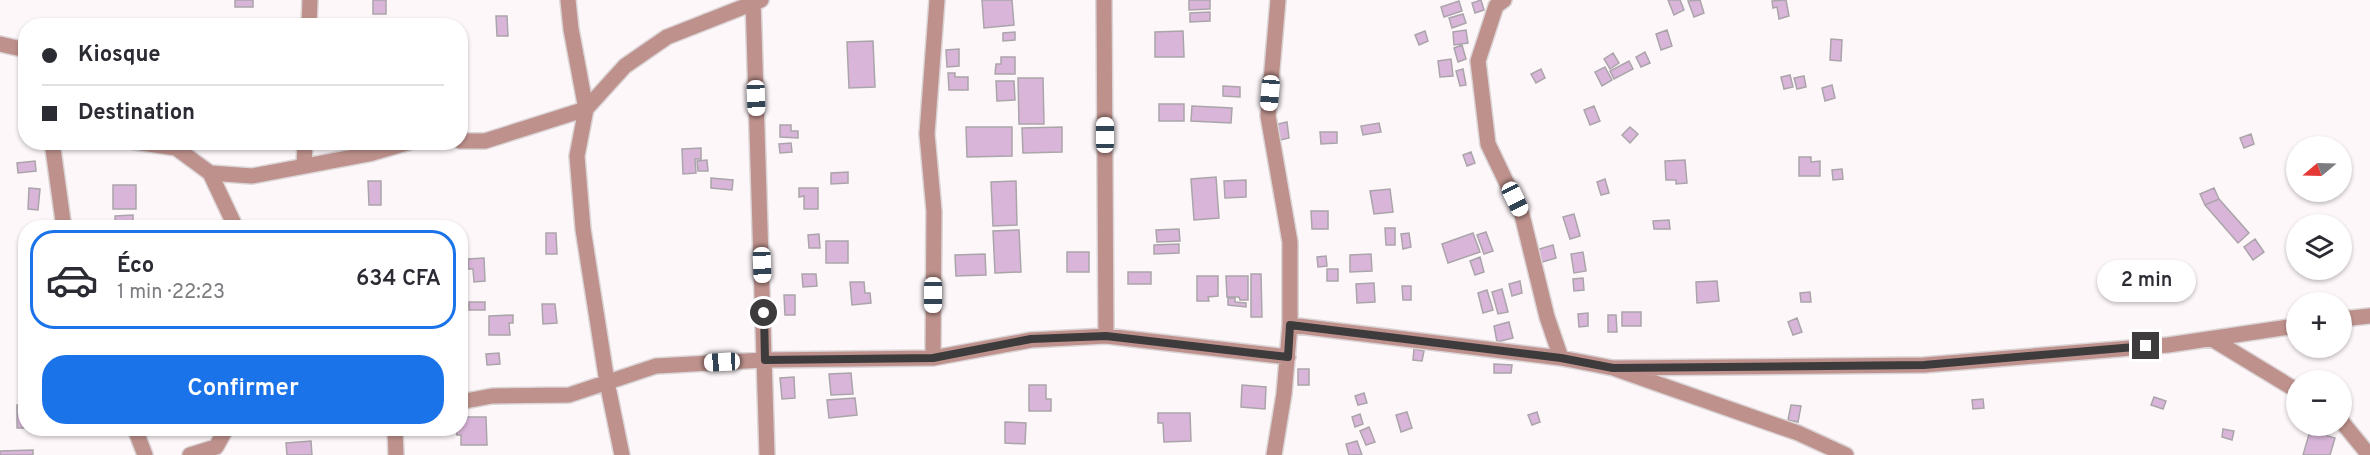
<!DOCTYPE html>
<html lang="fr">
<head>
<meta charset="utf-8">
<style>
  body { margin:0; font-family:Overpass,sans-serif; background:#f2f2f3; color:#2b2b33; height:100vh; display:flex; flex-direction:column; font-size:22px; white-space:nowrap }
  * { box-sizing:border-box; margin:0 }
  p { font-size:20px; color:#7c7c81 }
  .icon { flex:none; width:33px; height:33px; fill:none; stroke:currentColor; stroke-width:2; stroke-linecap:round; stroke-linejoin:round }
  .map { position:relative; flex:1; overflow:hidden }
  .drawer { position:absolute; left:18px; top:220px; width:450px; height:216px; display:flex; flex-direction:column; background:#fff; border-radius:24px; box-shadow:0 2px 4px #0004 }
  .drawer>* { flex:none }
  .top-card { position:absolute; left:18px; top:18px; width:450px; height:132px; border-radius:24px; box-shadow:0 2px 4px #0004; display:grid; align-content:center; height:132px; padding:0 24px; background:#fff }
  .needle { width:39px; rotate:251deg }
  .controls { position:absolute; left:2286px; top:136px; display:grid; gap:12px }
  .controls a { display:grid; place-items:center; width:66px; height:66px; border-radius:50%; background:#fff; box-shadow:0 2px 4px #0004; font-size:30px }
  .end { position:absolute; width:27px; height:27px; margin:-14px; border:8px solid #3e3b3c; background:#fff; box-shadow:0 0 0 3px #fff }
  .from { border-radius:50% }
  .bubble { position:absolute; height:42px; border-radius:21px; background:#fff; box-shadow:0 2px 4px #0004; font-size:20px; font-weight:600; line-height:42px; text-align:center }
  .car { position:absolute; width:18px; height:36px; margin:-18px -9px; border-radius:8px; box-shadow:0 0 4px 2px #0007; background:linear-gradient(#fff 24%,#345 0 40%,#fff 0 76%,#345 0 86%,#fff 0) }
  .top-card b { display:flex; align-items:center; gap:21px; height:57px; font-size:22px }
  .top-card b+b { border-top:2px solid #e1e1e2 }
  .top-card i { width:15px; height:15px; background:#2b2b33 }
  ul { padding:10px 0 0; list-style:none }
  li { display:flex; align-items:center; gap:18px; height:99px; margin:0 12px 9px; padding:0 12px; border:3px solid transparent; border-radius:24px }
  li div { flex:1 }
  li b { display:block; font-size:22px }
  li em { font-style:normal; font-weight:600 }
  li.on { border-color:#1a73e8 }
  li>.icon { width:54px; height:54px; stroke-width:1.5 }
  .cta { display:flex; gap:12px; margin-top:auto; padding:12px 24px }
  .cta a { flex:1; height:69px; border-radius:24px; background:#1a73e8; color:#fff; font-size:24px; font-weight:600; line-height:69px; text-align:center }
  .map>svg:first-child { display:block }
  .building { fill:#d9b5d9; stroke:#aaa5aa; stroke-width:1.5 }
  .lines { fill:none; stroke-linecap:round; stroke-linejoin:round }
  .minor-casing { stroke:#dbd5d7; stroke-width:18 }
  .minor { stroke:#be918c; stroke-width:15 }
  .route { stroke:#3e3b3c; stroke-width:8 }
</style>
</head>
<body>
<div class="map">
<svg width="2370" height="455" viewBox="0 0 2370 455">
  <rect width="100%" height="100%" fill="#fef7f9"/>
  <path class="building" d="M235,0H253V7H235Z
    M373,0H386V14H373Z
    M982,0H1012L1014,25L984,28Z
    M1189,0H1210V9L1189,10Z
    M1481,0L1484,10L1475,13L1472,3Z
    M1668,0H1680L1684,10L1674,15Z
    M1700,0L1704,13L1694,17L1688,1Z
    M1786,0L1789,16L1779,19L1777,7L1773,8L1772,1Z
    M1459,1L1462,11L1444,17L1441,7Z
    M1210,12V21L1190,22V13Z
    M1463,14L1466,23L1452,28L1449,18Z
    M496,16H507L508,36H497Z
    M1466,30L1468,43L1454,45L1453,32Z
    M1667,30L1672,46L1661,50L1656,34Z
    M1183,31L1184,57H1155V32Z
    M1425,31L1428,41L1419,45L1415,35Z
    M1015,32V40L1003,41V33Z
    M1831,39L1842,40L1841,61L1830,60Z
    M873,41L875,87L849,88L847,42Z
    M1462,45L1466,59L1458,62L1454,48Z
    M959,49V66L947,67L946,50Z
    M1645,52L1650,63L1641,67L1636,57Z
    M1613,53L1619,63L1610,69L1604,59Z
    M1001,57H1015V74H995L996,64H1001Z
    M1451,59L1453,76L1440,77L1438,61Z
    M1629,61L1633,69L1614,79L1610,71Z
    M1605,67L1612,80L1602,86L1595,72Z
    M1463,69L1466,85L1460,86L1456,71Z
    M1541,69L1545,78L1536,83L1531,74Z
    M948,73H955V77H968V90H949Z
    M1790,75L1793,87L1784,89L1781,77Z
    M1804,76L1806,87L1797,89L1794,78Z
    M1018,78H1043L1044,124H1019Z
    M996,81H1014L1015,100L997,101Z
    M1832,85L1835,98L1825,101L1822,88Z
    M1223,86L1240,87V97L1223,96Z
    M1159,104H1184V121H1159Z
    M1192,106L1232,108L1231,123L1191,121Z
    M1594,106L1600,121L1590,125L1584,110Z
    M1287,122L1289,138L1280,140L1278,124Z
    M1379,123L1381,132L1363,135L1361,126Z
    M780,125H791V131H798V138L780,137Z
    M966,127H1012V156L967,157Z
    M1062,127V152L1023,153L1022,128Z
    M1630,127L1638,134L1630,143L1622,135Z
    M1320,132H1337V143L1321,144Z
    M2251,134L2254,144L2244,148L2240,138Z
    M791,143L792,152L780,153L779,144Z
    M701,148V159H695L696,173L683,174L682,149Z
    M1471,152L1475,163L1467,166L1463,155Z
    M1799,157H1811V162L1820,161V176H1799Z
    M707,160L708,171H698L697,161Z
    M1685,160L1687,183L1676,184V180H1666L1665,161Z
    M35,161L36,171L18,173L17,163Z
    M1842,169L1843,179L1833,180L1832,170Z
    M848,172V183L831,184V173Z
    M1216,177L1219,218L1194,220L1191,179Z
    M711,178L733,180L732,190L711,188Z
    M1605,179L1609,193L1601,195L1597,182Z
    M1246,180V197L1225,198L1224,181Z
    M368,181H381V205H369Z
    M1016,181L1017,225L993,226L991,182Z
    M113,185H136V209H113Z
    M29,188L40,189L38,210L28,209Z
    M799,188H818V209H804V196L799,197Z
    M2214,188L2219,199L2205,205L2200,194Z
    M1390,189L1393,212L1374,214L1370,191Z
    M2219,199L2249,233L2238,243L2205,205Z
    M1311,211H1328V229H1312Z
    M1574,214L1580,236L1570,239L1563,217Z
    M133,215V228H115V216Z
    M1669,220L1670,229H1654L1653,221Z
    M1385,228H1395V245H1386Z
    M1179,229L1180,241L1157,242L1156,230Z
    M1019,230L1021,272L995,273L993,231Z
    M1486,232L1493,251L1484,254L1477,235Z
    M546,233H556L557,254H546Z
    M1409,233L1411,247L1403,249L1401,234Z
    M1473,233L1480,252L1448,263L1442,244Z
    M819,234L820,248H809L808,235Z
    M2255,239L2264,252L2253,260L2244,247Z
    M826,241H848V263H826Z
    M1179,244V253L1154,254V245Z
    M1553,245L1556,258L1539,263L1536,250Z
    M1067,252H1089V272H1067Z
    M1583,252L1586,271L1574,273L1571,254Z
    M985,254L986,275L956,276L955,255Z
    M1371,254L1372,271L1350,272V255Z
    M1326,256L1327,266L1318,267L1317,257Z
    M1480,257L1484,272L1475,275L1470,261Z
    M484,258L485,281L474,282L473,269H468V259Z
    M1327,269H1338V281H1327Z
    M1128,272H1151V284H1128Z
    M802,274H816L817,286L803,287Z
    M1251,274H1261L1262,317H1251Z
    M1197,276H1218V296L1208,297L1209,301H1197Z
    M1226,276H1248V300H1240L1239,297H1227Z
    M1583,278L1584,290L1574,291L1573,279Z
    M1520,281L1522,293L1512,296L1509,284Z
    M1717,281L1719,301L1697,303L1696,282Z
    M850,282H864L865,293H870L871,303L852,305Z
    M1374,283L1375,302L1357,303L1356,284Z
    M1402,286H1411V300H1403Z
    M1502,289L1508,312L1498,314L1492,292Z
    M1487,290L1493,310L1483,313L1478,293Z
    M1810,292L1811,302H1801L1800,293Z
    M784,295H795V315H785Z
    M1228,298H1235V302L1246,303V307L1228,305Z
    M469,302H485V310H469Z
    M542,304H555L557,323L543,324Z
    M1622,312H1641V326H1622Z
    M1588,313V326L1579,327L1578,314Z
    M513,315V323H509L510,335H489V316Z
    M1608,315H1616L1617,332H1608Z
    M1797,318L1802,332L1793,335L1788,322Z
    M1509,322L1513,338L1497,342L1494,326Z
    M1414,349L1424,351L1422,361L1413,360Z
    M499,353L500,364L487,365L486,354Z
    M1494,364L1512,365L1511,373H1494Z
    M1298,369H1309V385H1298Z
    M851,373L853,394L831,395L829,374Z
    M794,377L795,398L782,399L780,378Z
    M1029,385H1046V399H1051V411H1029Z
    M1242,385L1266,387L1265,409L1241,407Z
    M1364,393L1367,403L1358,405L1355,396Z
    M2154,397L2166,401L2163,409L2151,405Z
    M855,398L857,415L829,418L827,400Z
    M1983,399L1984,408L1973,409L1972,400Z
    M17,405H26V428H17Z
    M1791,405L1801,406L1798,422L1788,420Z
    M1407,412L1412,428L1401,432L1396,415Z
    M1537,412L1540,422L1532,425L1528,415Z
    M1158,413H1190L1191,441L1164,442L1163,423H1158Z
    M1360,414L1363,424L1355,427L1352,417Z
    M460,417H486L487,445H461V435H457L456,429H460Z
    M1005,422L1026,423L1025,444L1005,443Z
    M1369,427L1375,442L1366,445L1360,431Z
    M2223,429L2234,431L2232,440L2222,437Z
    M2310,431L2335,438L2330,455H2303Z
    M311,441L312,455H287L286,443Z
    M1357,441L1362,455H1349L1346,444Z
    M33,450V455H0V451Z"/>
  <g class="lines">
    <defs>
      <path id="minor" d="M568,0L571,29L586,109L577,156L583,229L607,382L622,455
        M753,0L767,455
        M1104,0L1106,336
        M1504,0L1496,6L1478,61L1488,144L1522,215L1547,317L1561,358
        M309,26L310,0
        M0,44L26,50
        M460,141H485L586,109L625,66L667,37L761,0
        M52,142L64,228
        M135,142L176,148L210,173L252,176L369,154L410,142
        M304,165L305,142
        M210,173L236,228
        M2342,319L2370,316
        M1290,325L1561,358L1613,368L1798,433L1846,455
        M2212,339L2296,390
        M933,358L934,211L927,134L937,0
        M1613,368L1924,365L2168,345L2296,326
        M460,402L492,396L569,395L656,366L765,360L933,358L1031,340L1106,336L1288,357
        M2342,422L2369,455
        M135,429L145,455
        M395,429L396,455
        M190,455L216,447L226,429
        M1274,455L1284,394L1290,325V242L1268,116L1278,0"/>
    </defs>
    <use href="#minor" class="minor-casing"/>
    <use href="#minor" class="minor"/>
  </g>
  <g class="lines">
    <path class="route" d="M764,313L765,360L933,358L1031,339L1106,336L1288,357L1290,325L1561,358L1613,368L1924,365L2146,346"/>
  </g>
</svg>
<div class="controls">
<a><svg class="needle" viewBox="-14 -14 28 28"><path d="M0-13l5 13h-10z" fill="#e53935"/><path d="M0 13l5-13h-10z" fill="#7c7c81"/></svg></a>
<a><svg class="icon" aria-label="layers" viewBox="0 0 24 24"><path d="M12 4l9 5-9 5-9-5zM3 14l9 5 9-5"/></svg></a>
<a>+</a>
<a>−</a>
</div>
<i class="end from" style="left:764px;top:313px"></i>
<i class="end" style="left:2146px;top:346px"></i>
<div class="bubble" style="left:2097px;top:260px;width:99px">2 min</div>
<i class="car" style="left:1270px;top:93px;rotate:185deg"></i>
<i class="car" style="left:756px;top:98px;rotate:178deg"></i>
<i class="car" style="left:1105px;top:135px;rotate:0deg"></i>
<i class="car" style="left:1515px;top:199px;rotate:154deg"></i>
<i class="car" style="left:762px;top:265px;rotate:178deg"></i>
<i class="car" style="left:933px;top:295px;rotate:180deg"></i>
<i class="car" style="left:722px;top:362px;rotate:267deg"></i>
<div class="top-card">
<b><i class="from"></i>Kiosque</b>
<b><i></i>Destination</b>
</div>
<section class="drawer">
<ul>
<li class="on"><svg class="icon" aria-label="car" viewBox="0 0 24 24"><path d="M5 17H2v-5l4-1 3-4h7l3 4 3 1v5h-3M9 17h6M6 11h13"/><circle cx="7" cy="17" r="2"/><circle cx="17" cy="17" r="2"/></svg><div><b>Éco</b><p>1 min · 22:23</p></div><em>634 CFA</em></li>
</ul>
<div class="cta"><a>Confirmer</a></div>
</section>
</div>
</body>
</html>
